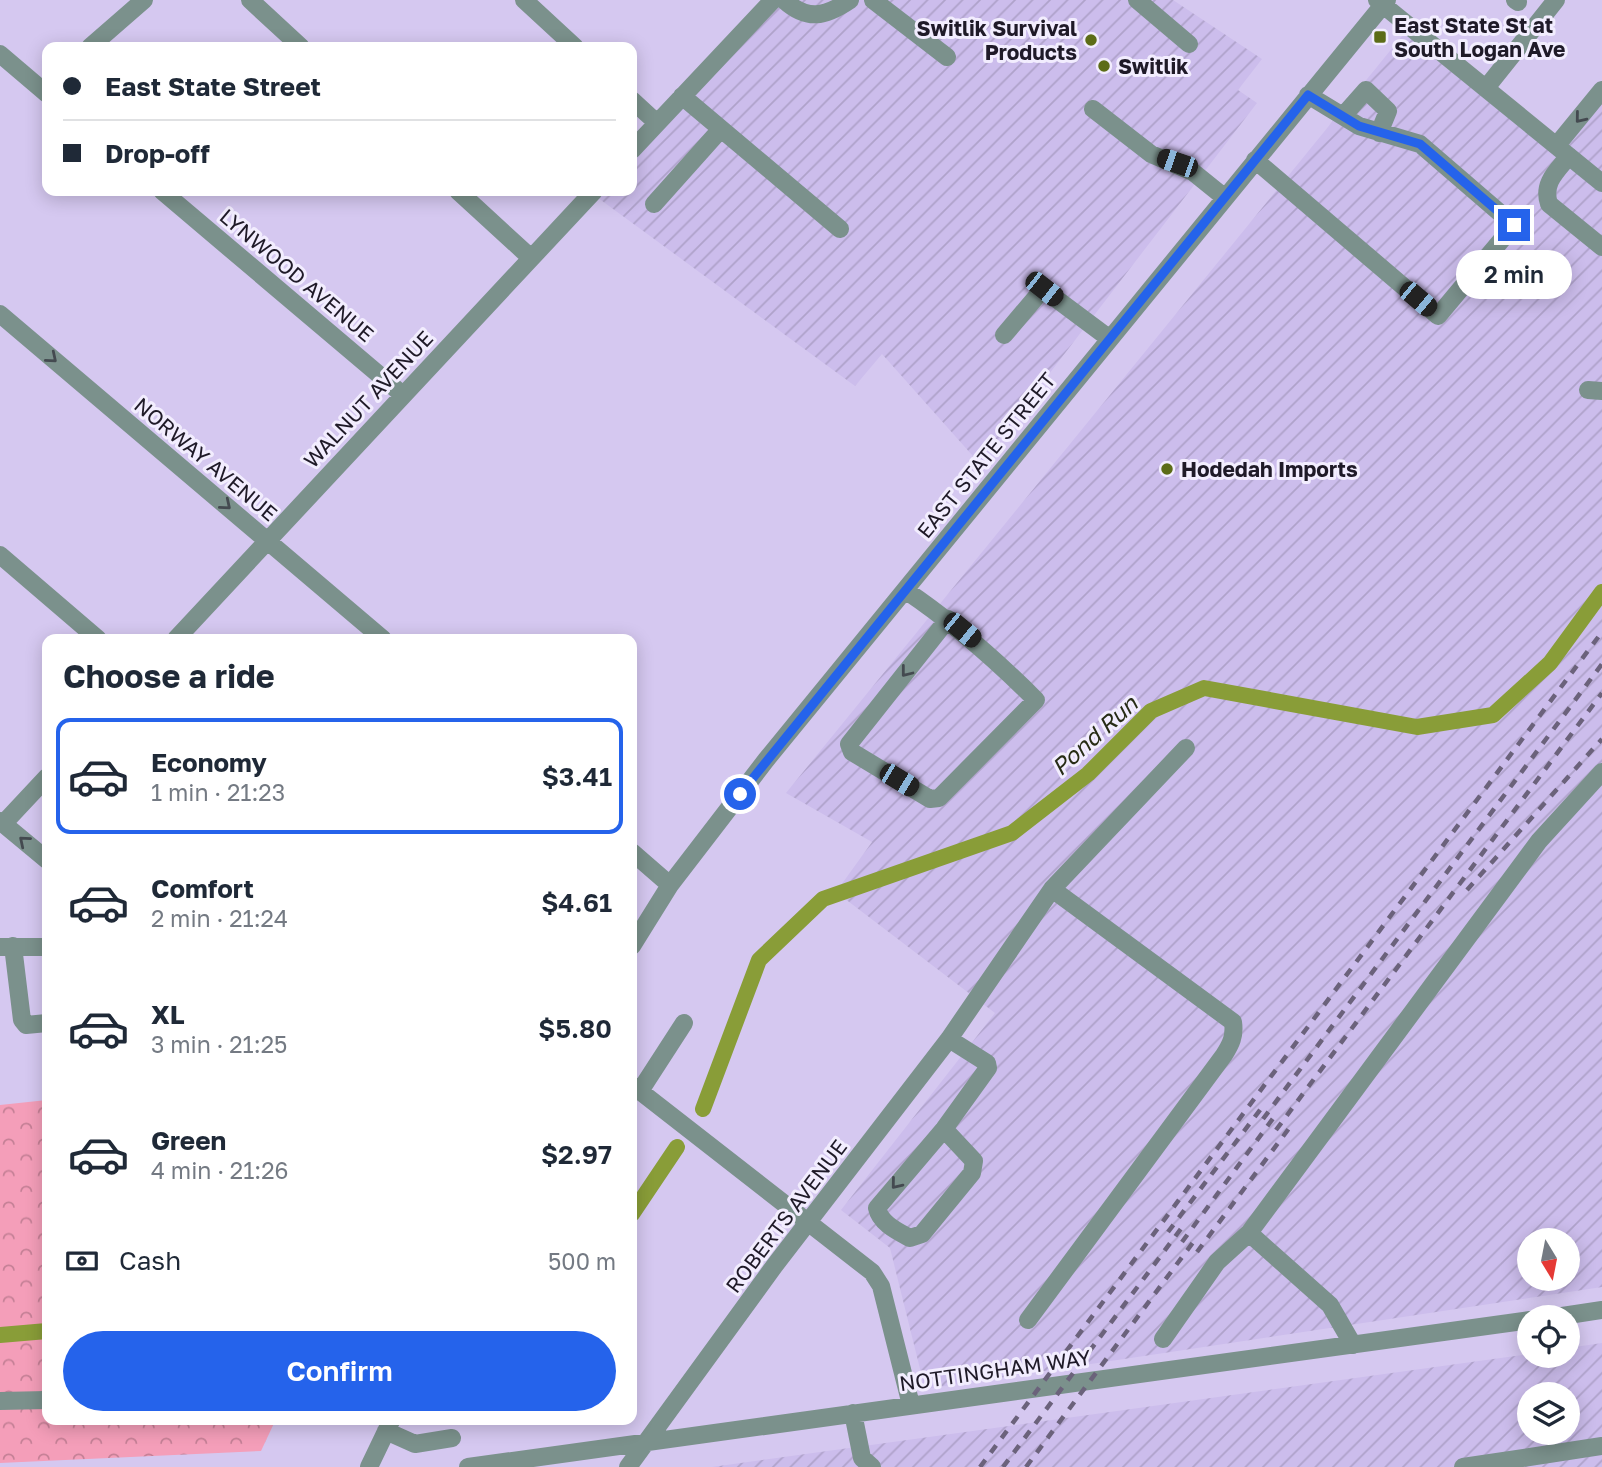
<!DOCTYPE html>
<html lang="en">
<head>
<meta charset="utf-8">
<style>
  body { margin:0; font-family:"Golos Text",sans-serif; background:#f6f6f7; color:#1f2937; height:100vh; display:flex; flex-direction:column; font-size:26px; white-space:nowrap }
  * { box-sizing:border-box; margin:0 }
  p { font-size:23px; color:#747a83 }
  .icon { flex:none; width:38px; height:38px; fill:none; stroke:currentColor; stroke-width:2; stroke-linecap:round; stroke-linejoin:round }
  .map { position:relative; flex:1; overflow:hidden }
  .panel { position:absolute; left:42px; top:634px; width:595px; height:791px; display:flex; flex-direction:column; background:#fff; border-radius:14px; box-shadow:0 4px 18px #0003 }
  .panel>* { flex:none }
  .top-card { position:absolute; left:42px; top:42px; width:595px; height:154px; border-radius:14px; box-shadow:0 4px 18px #0003; display:grid; align-content:center; height:154px; padding:0 21px; background:#fff }
  .needle { width:46px; rotate:170deg }
  .controls { position:absolute; left:1517px; top:1228px; display:grid; gap:14px }
  .controls a { display:grid; place-items:center; width:63px; height:63px; border-radius:50%; background:#fff; box-shadow:0 4px 18px #0003; font-size:35px }
  .end { position:absolute; width:32px; height:32px; margin:-16px; border:9px solid #2563eb; background:#fff; box-shadow:0 0 0 4px #fff }
  .from { border-radius:50% }
  .bubble { position:absolute; height:49px; border-radius:24px; background:#fff; box-shadow:0 4px 18px #0003; font-size:23px; font-weight:600; line-height:49px; text-align:center }
  .car { position:absolute; width:21px; height:42px; margin:-21px -10px; border-radius:9px; box-shadow:0 0 5px 2px #0007; background:linear-gradient(#222 24%,#8ab4d8 0 40%,#222 0 76%,#8ab4d8 0 86%,#222 0) }
  .top-card b { display:flex; align-items:center; gap:24px; height:66px; font-size:26px }
  .top-card b+b { border-top:2px solid #e0e1e3 }
  .top-card i { width:18px; height:18px; background:#1f2937 }
  ul { padding:0; list-style:none }
  li { display:flex; align-items:center; gap:21px; height:116px; margin:0 14px 10px; padding:0 7px; border:4px solid transparent; border-radius:14px }
  li div { flex:1 }
  li b { display:block; font-size:26px }
  li em { font-style:normal; font-weight:600 }
  li.current { border-color:#2563eb }
  li>.icon { width:63px; height:63px; stroke-width:1.5 }
  h2 { padding:0 21px; font-size:32px; line-height:84px }
  .pay { display:flex; align-items:center; gap:18px; height:77px; padding:0 21px; font-size:26px }
  .pay p { margin-inline-start:auto }
  .action { display:flex; gap:14px; margin-top:auto; padding:14px 21px }
  .action a { flex:1; height:80px; border-radius:42px; background:#2563eb; color:#fff; font-size:28px; font-weight:600; line-height:80px; text-align:center }
  .map>svg:first-child { display:block }
  .industrial { fill:url(#industrial-furrows); fill-rule:evenodd }
  .park { fill:url(#park-crowns) }
  .lines { fill:none; stroke-linecap:round; stroke-linejoin:round }
  .canal { stroke:#899d38; stroke-width:16 }
  .minor { stroke:#7b918c; stroke-width:18 }
  .rail { stroke:#6b627b; stroke-width:4.5; stroke-dasharray:9 9; stroke-linecap:butt }
  .oneway { stroke:#444a50 }
  .route { stroke:#2563eb; stroke-width:9 }
  .poi-dot { fill:#5c6c17; stroke:#f2edfe; stroke-width:2.5 }
  .labels { text-anchor:middle; dominant-baseline:central; stroke-width:6; stroke-linejoin:round; paint-order:stroke }
  .poi-label { font-size:21px; font-weight:bold; fill:#1f1a28; stroke:#f2edfe; text-anchor:start }
  .street-label { font-size:21px; fill:#1f1a28; stroke:#f2edfe }
  .water-label { font-size:23px; font-style:italic; fill:#272c16; stroke:#f2edfe }
</style>
</head>
<body>
<div class="map">
<svg width="1602" height="1467" viewBox="0 0 1602 1467">
  <defs>
    <pattern id="industrial-furrows" width="10" height="10" patternUnits="userSpaceOnUse" patternTransform="scale(1.75)"><rect width="10" height="10" fill="#ccbdec"/><path d="M-1 1l2-2M0 10L10 0M9 11l2-2" fill="none" stroke="#afa2ca"/></pattern>
    <pattern id="park-crowns" width="20" height="18" patternUnits="userSpaceOnUse" patternTransform="scale(1.75)"><rect width="20" height="18" fill="#f49eb9"/><path d="M2 6a3 3 0 1 1 6 0M12 15a3 3 0 1 1 6 0" fill="none" stroke="#c58096"/></pattern>
  </defs>
  <rect width="100%" height="100%" fill="#d5c8f0"/>
  <path class="industrial" d="M775,0H1173L1262,59L1238,90L1257,103L980,464L882,354L855,386L594,195L598,191H632V155Z
    M1411,25L1563,147L1602,101V1287L925,1389L890,1248L841,1210L995,1013L836,892L872,842L786,793ZM1530,1241H1568V1279H1530Z
    M1602,1343V1467H712L1529,1354L1530,1356H1568V1348ZM1530,1395H1568V1433H1530Z"/>
  <path class="park" d="M47,1100V1419H276L261,1451L0,1463V1105Z"/>
  <g class="lines">
    <path class="canal" d="M703,1109L759,960L823,899L1012,833L1088,774L1151,711L1204,688L1417,727L1493,715L1550,663L1602,592
      M632,1214L677,1147
      M0,1335L47,1331"/>
    <path class="minor" d="M250,0L301,47
      M524,0L575,47
      M784,0C807,21 825,17 850,0
      M873,0L947,57
      M1137,0L1189,44
      M1377,0L1602,183
      M1515,0L1518,2
      M90,47L144,0
      M0,54L47,94
      M1486,88L1556,0
      M682,96L840,229
      M632,100L657,123
      M1093,109L1151,154L1193,172L1224,197
      M1343,116L1366,90L1388,111L1379,133
      M1557,145L1602,90
      M632,150L773,0
      M1569,156C1557,171 1542,183 1549,204L1602,247
      M1255,160L1438,316L1514,225L1420,144L1359,126L1308,95
      M162,191L403,395
      M458,191L531,258
      M654,204L721,129
      M0,314L383,639
      M1004,335L1043,289L1110,339
      M1588,390L1602,391
      M0,555L98,639
      M905,590C954,623 995,659 1036,700L939,798L930,799L852,752L849,744L948,619
      M176,639L594,191
      M0,821L47,860
      M3,824L47,777
      M632,852L670,885
      M13,946L22,1020L26,1025L47,1023
      M632,946L670,885L766,760L1387,0
      M0,947H47
      M632,1085L872,1272L881,1286L911,1405
      M640,1091L684,1023
      M944,1129L974,1161L972,1173L922,1234L910,1238C897,1231 880,1223 877,1208L944,1129L988,1068L987,1063L949,1039
      M1249,1233L1539,841L1602,772
      M1549,1318L1602,1310
      M1028,1320L1224,1055C1231,1044 1235,1036 1233,1022L1052,889
      M1163,1339L1217,1262L1249,1233L1330,1305L1353,1345
      M0,1401L47,1400
      M853,1413L862,1458L872,1467
      M386,1431L415,1444L452,1438
      M369,1467L392,1419
      M468,1467L1530,1320
      M628,1467L775,1265L949,1039L1052,889L1186,748
      M1463,1467L1602,1446"/>
    <path class="rail" d="M1467,890L1602,739
      M1263,1119L1602,664
      M1276,1130L1602,693
      M1168,1232L1263,1106
      M1182,1242L1277,1113
      M1197,1252L1293,1123
      M980,1467L1602,632
      M1003,1467L1183,1226
      M1026,1467L1197,1237"/>
  </g>
  <defs><path id="oneway-chevron" d="M-2-3.5L2.5 0L-2 3.5" fill="none" stroke-width="1.6" stroke-linecap="round" stroke-linejoin="round" transform="scale(1.75)"/></defs>
  <g class="oneway">
    <use href="#oneway-chevron" transform="translate(1580 118) rotate(129)"/>
    <use href="#oneway-chevron" transform="translate(52 358) rotate(40)"/>
    <use href="#oneway-chevron" transform="translate(226 505) rotate(40)"/>
    <use href="#oneway-chevron" transform="translate(906 672) rotate(128)"/>
    <use href="#oneway-chevron" transform="translate(24 841) rotate(-140)"/>
    <use href="#oneway-chevron" transform="translate(896 1184) rotate(129)"/>
  </g>
  <g class="lines">
    <path class="route" d="M740,794L1308,95L1359,126L1420,144L1514,225"/>
  </g>
  <g class="poi-dot">
    <rect x="1373" y="30" width="14" height="14" rx="3.5"/>
    <circle cx="1091" cy="40" r="7"/>
    <circle cx="1104" cy="66" r="7"/>
    <circle cx="1167" cy="469" r="7"/>
  </g>
  <g class="labels">
    <g class="poi-label">
      <text x="1394" y="25">East State St at<tspan x="1394" dy="24">South Logan Ave</tspan></text>
      <text x="1077" y="28" text-anchor="end">Switlik Survival<tspan x="1077" dy="24">Products</tspan></text>
      <text x="1118" y="66">Switlik</text>
      <text x="1181" y="469">Hodedah Imports</text>
    </g>
    <g class="street-label">
      <text transform="translate(297 275) rotate(40)">LYNWOOD AVENUE</text>
      <text transform="translate(368 399) rotate(-47)">WALNUT AVENUE</text>
      <text transform="translate(986 455) rotate(-51)">EAST STATE STREET</text>
      <text transform="translate(206 459) rotate(40)">NORWAY AVENUE</text>
      <text transform="translate(786 1216) rotate(-53)">ROBERTS AVENUE</text>
      <text transform="translate(995 1370) rotate(-8)">NOTTINGHAM WAY</text>
    </g>
    <g class="water-label">
      <text transform="translate(1094 735) rotate(-42)">Pond Run</text>
    </g>
  </g>
</svg>
<div class="controls">
<a><svg class="needle" viewBox="-14 -14 28 28"><path d="M0-13l5 13h-10z" fill="#e53935"/><path d="M0 13l5-13h-10z" fill="#747a83"/></svg></a>
<a><svg class="icon" aria-label="locate" viewBox="0 0 24 24"><circle cx="12" cy="12" r="6"/><path d="M12 2v4M12 18v4M2 12h4M18 12h4"/></svg></a>
<a><svg class="icon" aria-label="layers" viewBox="0 0 24 24"><path d="M12 4l9 5-9 5-9-5zM3 14l9 5 9-5"/></svg></a>
</div>
<i class="end from" style="left:740px;top:794px"></i>
<i class="end" style="left:1514px;top:225px"></i>
<div class="bubble" style="left:1456px;top:250px;width:116px">2 min</div>
<i class="car" style="left:1177px;top:163px;rotate:289deg"></i>
<i class="car" style="left:1044px;top:289px;rotate:128deg"></i>
<i class="car" style="left:1418px;top:299px;rotate:130deg"></i>
<i class="car" style="left:962px;top:630px;rotate:129deg"></i>
<i class="car" style="left:899px;top:780px;rotate:121deg"></i>
<div class="top-card">
<b><i class="from"></i>East State Street</b>
<b><i></i>Drop-off</b>
</div>
<section class="panel">
<h2>Choose a ride</h2>
<ul>
<li class="current"><svg class="icon" aria-label="car" viewBox="0 0 24 24"><path d="M5 17H2v-5l4-1 3-4h7l3 4 3 1v5h-3M9 17h6M6 11h13"/><circle cx="7" cy="17" r="2"/><circle cx="17" cy="17" r="2"/></svg><div><b>Economy</b><p>1 min · 21:23</p></div><em>$3.41</em></li>
<li><svg class="icon" aria-label="car" viewBox="0 0 24 24"><path d="M5 17H2v-5l4-1 3-4h7l3 4 3 1v5h-3M9 17h6M6 11h13"/><circle cx="7" cy="17" r="2"/><circle cx="17" cy="17" r="2"/></svg><div><b>Comfort</b><p>2 min · 21:24</p></div><em>$4.61</em></li>
<li><svg class="icon" aria-label="car" viewBox="0 0 24 24"><path d="M5 17H2v-5l4-1 3-4h7l3 4 3 1v5h-3M9 17h6M6 11h13"/><circle cx="7" cy="17" r="2"/><circle cx="17" cy="17" r="2"/></svg><div><b>XL</b><p>3 min · 21:25</p></div><em>$5.80</em></li>
<li><svg class="icon" aria-label="car" viewBox="0 0 24 24"><path d="M5 17H2v-5l4-1 3-4h7l3 4 3 1v5h-3M9 17h6M6 11h13"/><circle cx="7" cy="17" r="2"/><circle cx="17" cy="17" r="2"/></svg><div><b>Green</b><p>4 min · 21:26</p></div><em>$2.97</em></li>
</ul>
<div class="pay"><svg class="icon" aria-label="cash" viewBox="0 0 24 24"><path d="M3 7h18v10H3z"/><circle cx="12" cy="12" r="2"/></svg>Cash<p>500 m</p></div>
<div class="action"><a>Confirm</a></div>
</section>
</div>
</body>
</html>
